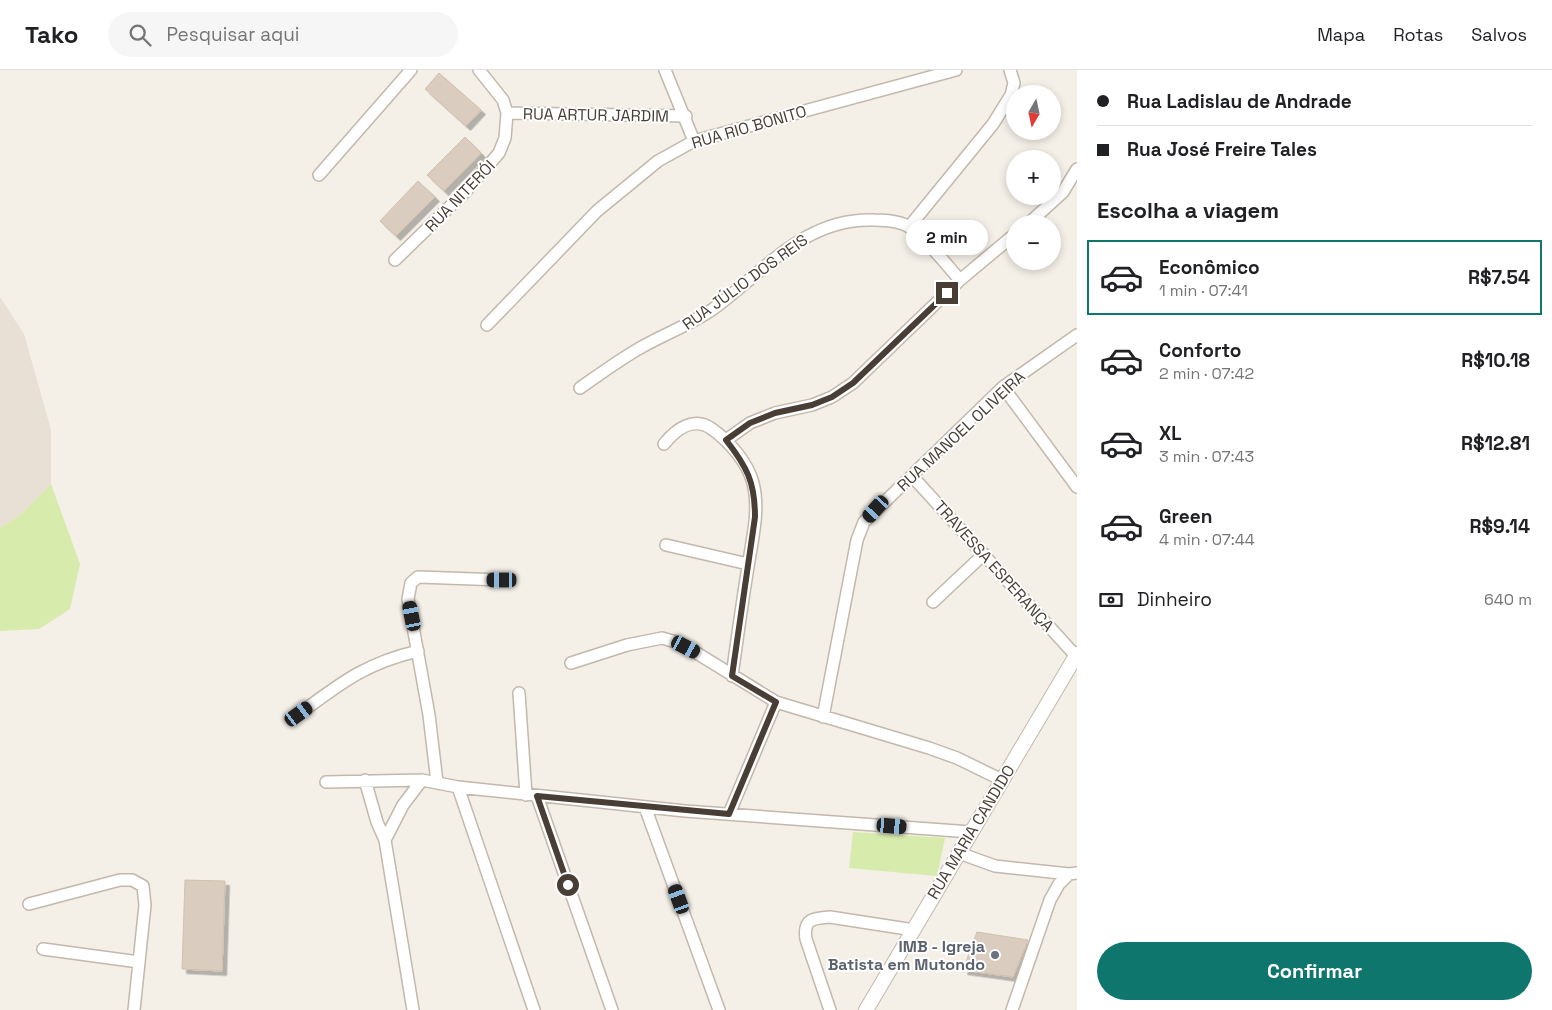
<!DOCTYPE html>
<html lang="pt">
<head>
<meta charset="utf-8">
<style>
  body { margin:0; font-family:"Space Grotesk",sans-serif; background:#f6f6f6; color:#202124; height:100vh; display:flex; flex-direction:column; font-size:19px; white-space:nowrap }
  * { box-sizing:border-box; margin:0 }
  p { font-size:16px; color:#757577 }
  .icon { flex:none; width:28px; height:28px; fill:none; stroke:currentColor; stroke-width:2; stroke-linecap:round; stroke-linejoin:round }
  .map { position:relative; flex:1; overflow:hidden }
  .details { display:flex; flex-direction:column; background:#fff; width:475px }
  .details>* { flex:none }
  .top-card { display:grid; align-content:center; height:110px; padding:0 20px; background:#fff }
  .needle { width:32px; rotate:189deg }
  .fabs { position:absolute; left:1006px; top:15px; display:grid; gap:10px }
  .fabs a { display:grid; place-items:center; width:55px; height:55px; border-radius:50%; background:#fff; box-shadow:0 2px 8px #0003; font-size:25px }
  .end { position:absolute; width:22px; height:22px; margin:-11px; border:6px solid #483e35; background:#fff; box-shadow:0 0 0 2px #fff }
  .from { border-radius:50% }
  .bubble { position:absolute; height:35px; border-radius:18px; background:#fff; box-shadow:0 2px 8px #0003; font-size:16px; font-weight:800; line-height:35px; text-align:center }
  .car { position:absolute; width:15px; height:30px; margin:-15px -8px; border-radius:6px; box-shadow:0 0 4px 1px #0007; background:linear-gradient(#222 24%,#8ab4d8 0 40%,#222 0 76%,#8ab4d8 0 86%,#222 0) }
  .top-card b { display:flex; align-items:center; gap:18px; height:48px; font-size:19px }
  .top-card b+b { border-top:1px solid #e0e0e0 }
  .top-card i { width:12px; height:12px; background:#202124 }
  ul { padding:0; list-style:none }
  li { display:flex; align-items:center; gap:15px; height:75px; margin:0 10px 8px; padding:0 10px; border:2px solid transparent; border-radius:0px }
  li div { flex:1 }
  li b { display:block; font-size:19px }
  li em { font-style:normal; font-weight:800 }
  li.active { border-color:#0f766e }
  li>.icon { width:45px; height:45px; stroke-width:1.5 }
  h2 { padding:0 20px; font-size:22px; line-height:60px }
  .pay { display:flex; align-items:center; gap:12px; height:55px; padding:0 20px; font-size:19px }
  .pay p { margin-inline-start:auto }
  .primary-button { display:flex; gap:10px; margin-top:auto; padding:10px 20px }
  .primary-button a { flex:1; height:58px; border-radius:30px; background:#0f766e; color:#fff; font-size:20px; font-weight:800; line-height:58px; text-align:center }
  header { display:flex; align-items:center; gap:30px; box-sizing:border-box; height:70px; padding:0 25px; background:#fff; border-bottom:1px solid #e0e0e0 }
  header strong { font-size:24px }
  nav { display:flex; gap:28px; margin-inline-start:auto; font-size:18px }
  .search { width:350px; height:45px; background:#f6f6f6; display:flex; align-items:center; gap:12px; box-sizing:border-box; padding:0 18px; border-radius:28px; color:#757577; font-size:19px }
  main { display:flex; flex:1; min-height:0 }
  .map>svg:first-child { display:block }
  .residential { fill:#e9e0d5 }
  .green { fill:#d7ebad }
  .building { fill:#daccbf; stroke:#d2c0ae; filter:url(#shadow) }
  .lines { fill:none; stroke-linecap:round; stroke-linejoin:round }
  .minor-casing { stroke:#c3b8ac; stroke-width:14 }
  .tertiary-casing { stroke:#c3b8ac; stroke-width:16 }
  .minor { stroke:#fff; stroke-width:11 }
  .tertiary { stroke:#fff; stroke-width:14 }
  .route { stroke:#483e35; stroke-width:6 }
  .worship-dot { fill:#6b7280; stroke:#fff; stroke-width:2 }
  .labels { text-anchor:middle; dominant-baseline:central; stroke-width:4; stroke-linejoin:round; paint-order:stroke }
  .street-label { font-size:16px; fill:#483e35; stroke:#fff }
  .worship-label { font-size:16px; font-weight:bold; fill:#5b616d; stroke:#fff; text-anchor:end }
</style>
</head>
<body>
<header>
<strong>Tako</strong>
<div class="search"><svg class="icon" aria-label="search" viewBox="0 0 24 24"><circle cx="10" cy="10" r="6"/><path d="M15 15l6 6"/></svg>Pesquisar aqui</div>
<nav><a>Mapa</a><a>Rotas</a><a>Salvos</a></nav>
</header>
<main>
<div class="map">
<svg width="1077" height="940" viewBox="0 0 1077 940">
  <defs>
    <filter id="shadow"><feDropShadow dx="4.5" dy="4.5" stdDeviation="0" flood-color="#0004"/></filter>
  </defs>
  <rect width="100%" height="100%" fill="#f4efe7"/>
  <path class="residential" d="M0,227L24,264L51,360V414L20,445L0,458Z"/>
  <path class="green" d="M51,414L80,494L70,539L39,559L0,561V458L20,445Z
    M853,762L945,768L937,806L849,798Z"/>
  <path class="building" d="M439,3L481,40L466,56L425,19Z
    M465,67L481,83L444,121L427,105Z
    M418,111L435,127L396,166L380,151Z
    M185,810L225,811L222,901L182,899Z
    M977,862L1028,870L1013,907L963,900Z"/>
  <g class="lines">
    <defs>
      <path id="minor" d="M665,0L694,71
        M507,43L686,46
        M319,105L411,0
        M1028,154L1063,122L1077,99
        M909,157L993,54L1011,25L1014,13L1010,0
        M395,190L467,120L499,83L505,68L507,43L503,30L479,0
        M487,255L597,141L658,91L694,71L956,0
        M1003,317L1077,417
        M580,318C600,304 619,290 640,278C664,264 690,255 713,239C764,202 805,147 874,150C886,150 901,151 911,158C929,172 945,193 960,210
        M726,370L750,353L775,343L812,335L832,327L853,313L960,210L1015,164
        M664,374C676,359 694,346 712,359C729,371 748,393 753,413C760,440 752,470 748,497C742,533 737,570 732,606
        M912,406L1076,586
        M666,475L748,494
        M933,532L984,484
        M571,593L627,575L662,568L676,572L695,582L776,632L929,678L957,688L1002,710
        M519,623L526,725
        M299,644C341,613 366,593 418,581
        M823,647L857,470L864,452L1003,317L1077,265
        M365,710L377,752L385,770L413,940
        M326,712L422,710L458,717L685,741L971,762
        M437,712L429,645L408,529L411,513L418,507L502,510
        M458,717L534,940
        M537,726L612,940
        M645,737L719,940
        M729,744L776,632
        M385,770L403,735L422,710
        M959,783L995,796L1069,804L1077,803
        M29,834L120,810H132L143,816L145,835L134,940
        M43,879L139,892
        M830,940L806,869C803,849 813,848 830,847L914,860
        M1012,940L1050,830L1059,814L1069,804"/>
      <path id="tertiary" d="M866,940L1077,584"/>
    </defs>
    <use href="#minor" class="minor-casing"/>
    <use href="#tertiary" class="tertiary-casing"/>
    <use href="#minor" class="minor"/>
    <use href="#tertiary" class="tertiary"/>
  </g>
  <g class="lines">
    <path class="route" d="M568,815L537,726L729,744L776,632L732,606L755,447C755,412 747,397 726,370L750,353L775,343L812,335L832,327L853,313L947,223"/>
  </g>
  <circle class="worship-dot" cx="995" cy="885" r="5"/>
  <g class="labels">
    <g class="street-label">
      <text transform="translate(596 45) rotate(1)">RUA ARTUR JARDIM</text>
      <text transform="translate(749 57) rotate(-16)">RUA RIO BONITO</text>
      <text transform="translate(460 126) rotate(-46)">RUA NITERÓI</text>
      <text transform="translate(745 212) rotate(-36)">RUA JÚLIO DOS REIS</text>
      <text transform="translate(961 361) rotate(-43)">RUA MANOEL OLIVEIRA</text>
      <text transform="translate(994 496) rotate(48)">TRAVESSA ESPERANÇA</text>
      <text transform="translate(971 762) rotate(-59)">RUA MARIA CANDIDO</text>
    </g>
    <g class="worship-label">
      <text x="985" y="876">IMB - Igreja<tspan x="985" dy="18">Batista em Mutondo</tspan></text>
    </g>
  </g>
</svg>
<div class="fabs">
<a><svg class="needle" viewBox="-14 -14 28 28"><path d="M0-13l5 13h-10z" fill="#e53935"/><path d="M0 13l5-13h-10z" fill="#757577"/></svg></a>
<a>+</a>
<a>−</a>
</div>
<i class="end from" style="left:568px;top:815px"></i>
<i class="end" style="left:947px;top:223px"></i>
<div class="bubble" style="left:906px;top:150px;width:82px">2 min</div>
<i class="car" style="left:876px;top:439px;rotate:222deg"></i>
<i class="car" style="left:502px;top:510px;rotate:270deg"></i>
<i class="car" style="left:412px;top:546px;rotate:349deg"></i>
<i class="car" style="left:686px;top:577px;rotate:118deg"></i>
<i class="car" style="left:299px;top:644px;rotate:54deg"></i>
<i class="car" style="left:892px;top:756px;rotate:95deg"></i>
<i class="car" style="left:679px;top:829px;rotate:340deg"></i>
</div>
<section class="details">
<div class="top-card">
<b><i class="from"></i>Rua Ladislau de Andrade</b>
<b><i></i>Rua José Freire Tales</b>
</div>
<h2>Escolha a viagem</h2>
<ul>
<li class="active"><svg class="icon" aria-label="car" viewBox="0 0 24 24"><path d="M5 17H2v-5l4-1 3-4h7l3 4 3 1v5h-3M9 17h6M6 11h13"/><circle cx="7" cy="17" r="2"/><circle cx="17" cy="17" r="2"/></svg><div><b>Econômico</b><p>1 min · 07:41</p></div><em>R$7.54</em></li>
<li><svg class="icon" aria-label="car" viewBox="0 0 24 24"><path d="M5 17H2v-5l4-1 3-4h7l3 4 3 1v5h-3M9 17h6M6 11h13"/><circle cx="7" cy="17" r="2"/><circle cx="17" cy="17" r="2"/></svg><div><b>Conforto</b><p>2 min · 07:42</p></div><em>R$10.18</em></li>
<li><svg class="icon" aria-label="car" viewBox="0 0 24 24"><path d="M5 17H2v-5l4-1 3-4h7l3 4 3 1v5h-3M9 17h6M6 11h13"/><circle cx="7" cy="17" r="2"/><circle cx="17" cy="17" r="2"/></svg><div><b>XL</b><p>3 min · 07:43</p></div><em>R$12.81</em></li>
<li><svg class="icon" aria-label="car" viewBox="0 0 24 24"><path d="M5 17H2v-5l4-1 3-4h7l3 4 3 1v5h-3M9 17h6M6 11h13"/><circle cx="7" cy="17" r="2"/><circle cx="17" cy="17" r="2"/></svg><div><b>Green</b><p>4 min · 07:44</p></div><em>R$9.14</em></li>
</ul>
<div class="pay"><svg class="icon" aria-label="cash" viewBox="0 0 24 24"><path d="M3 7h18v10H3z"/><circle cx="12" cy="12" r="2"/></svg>Dinheiro<p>640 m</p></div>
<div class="primary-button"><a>Confirmar</a></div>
</section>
</main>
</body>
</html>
